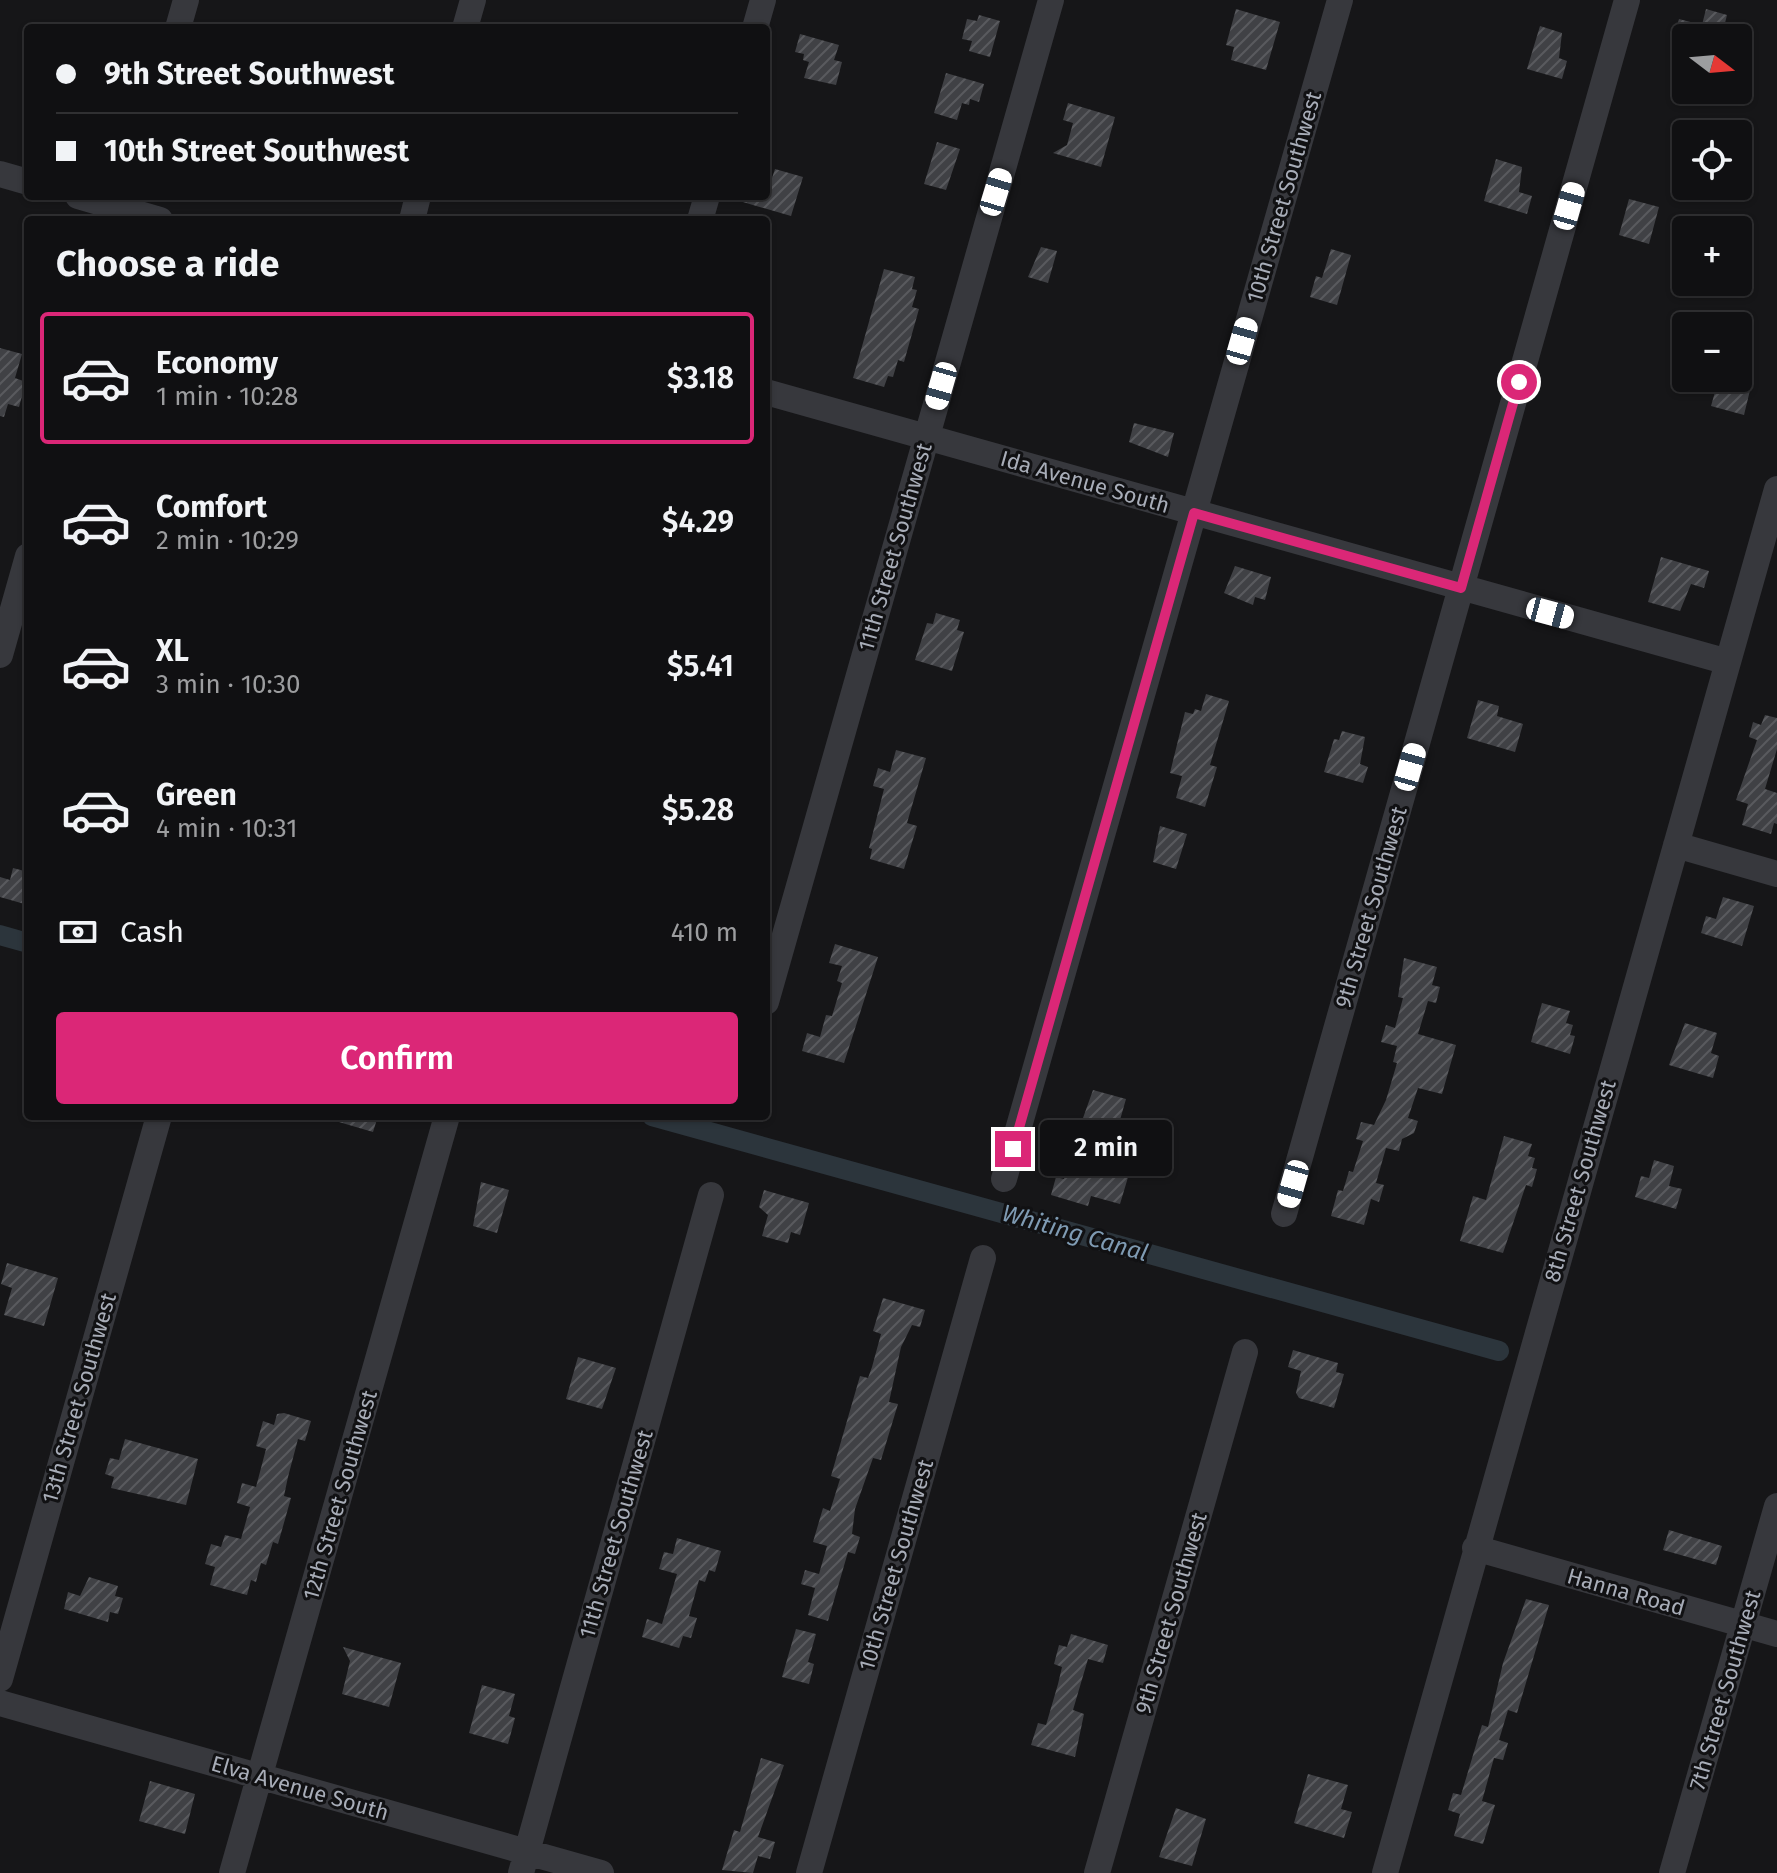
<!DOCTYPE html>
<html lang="en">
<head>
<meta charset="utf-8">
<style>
  body { margin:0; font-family:"Fira Sans",sans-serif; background:#1e1e20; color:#f1f3f6; height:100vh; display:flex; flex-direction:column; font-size:30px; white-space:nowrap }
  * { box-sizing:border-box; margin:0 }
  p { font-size:26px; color:#9c9d9f }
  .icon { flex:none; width:44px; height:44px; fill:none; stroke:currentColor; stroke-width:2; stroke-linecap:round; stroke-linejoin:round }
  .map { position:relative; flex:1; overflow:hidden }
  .panel { position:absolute; left:24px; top:216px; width:746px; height:904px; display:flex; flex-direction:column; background:#101012; border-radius:8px; box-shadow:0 2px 6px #0004,0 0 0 2px #303032 }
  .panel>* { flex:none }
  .guide { position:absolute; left:24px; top:24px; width:746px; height:176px; border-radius:8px; box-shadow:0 2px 6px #0004,0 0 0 2px #303032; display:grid; align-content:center; height:176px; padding:0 32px; background:#101012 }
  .needle { width:52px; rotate:106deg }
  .controls { position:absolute; left:1672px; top:24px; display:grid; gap:16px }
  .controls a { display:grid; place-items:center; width:80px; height:80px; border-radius:8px; background:#101012; box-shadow:0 2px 6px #0004,0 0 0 2px #303032; font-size:40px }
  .end { position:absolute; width:36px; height:36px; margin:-18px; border:10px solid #db2777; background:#fff; box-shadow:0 0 0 4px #fff }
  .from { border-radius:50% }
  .bubble { position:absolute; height:56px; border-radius:8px; background:#101012; box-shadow:0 2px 6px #0004,0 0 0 2px #303032; font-size:26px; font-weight:600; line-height:56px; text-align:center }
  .car { position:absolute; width:24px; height:48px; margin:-24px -12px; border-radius:10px; box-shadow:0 0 6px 2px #0007; background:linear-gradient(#fff 24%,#345 0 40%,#fff 0 76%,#345 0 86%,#fff 0) }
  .guide b { display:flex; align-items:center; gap:28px; height:76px; font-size:30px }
  .guide b+b { border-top:2px solid #303032 }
  .guide i { width:20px; height:20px; background:#f1f3f6 }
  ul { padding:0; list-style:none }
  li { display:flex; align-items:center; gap:24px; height:132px; margin:0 16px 12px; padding:0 16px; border:4px solid transparent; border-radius:8px }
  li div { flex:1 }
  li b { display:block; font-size:30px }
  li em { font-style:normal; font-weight:600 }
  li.current { border-color:#db2777 }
  li>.icon { width:72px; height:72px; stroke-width:1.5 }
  h2 { padding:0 32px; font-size:36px; line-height:96px }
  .pay { display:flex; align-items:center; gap:20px; height:88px; padding:0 32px; font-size:30px }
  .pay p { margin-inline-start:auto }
  .button { display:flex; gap:16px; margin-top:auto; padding:16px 32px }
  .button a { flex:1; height:92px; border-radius:8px; background:#db2777; color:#fff; font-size:32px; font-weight:600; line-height:92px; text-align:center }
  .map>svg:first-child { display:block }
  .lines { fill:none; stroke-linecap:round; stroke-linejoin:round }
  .canal { stroke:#2c353c; stroke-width:20 }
  .building { fill:url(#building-hatch) }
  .minor { stroke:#37383d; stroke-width:26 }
  .route { stroke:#db2777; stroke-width:10 }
  .labels { text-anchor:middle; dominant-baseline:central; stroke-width:6; stroke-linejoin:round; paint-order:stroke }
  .street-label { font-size:22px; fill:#a8adb8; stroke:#111113 }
  .water-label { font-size:24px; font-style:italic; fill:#7f9bb3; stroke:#111113 }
</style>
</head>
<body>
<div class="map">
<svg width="1777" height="1873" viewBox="0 0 1777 1873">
  <defs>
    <pattern id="building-hatch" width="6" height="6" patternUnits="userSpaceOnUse" patternTransform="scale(2)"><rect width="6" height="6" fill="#404145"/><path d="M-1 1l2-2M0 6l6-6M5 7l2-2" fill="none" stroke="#595a5e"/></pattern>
  </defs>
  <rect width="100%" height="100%" fill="#161618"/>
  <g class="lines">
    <path class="canal" d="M0,935L28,943
      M652,1116L1499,1351"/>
  </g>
  <path class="building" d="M1236,9L1280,22L1266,70L1231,60L1234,47L1226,45Z
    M1706,9L1727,15L1723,31L1732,33V38H1673L1679,19L1702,25Z
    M979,15L1000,21L990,57L969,51L972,41L962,39L967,19L977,21Z
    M1540,26L1562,33L1559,58L1567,61L1562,79L1527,69Z
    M800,34L839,45L834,60L842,62L836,85L804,78L809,62L803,60L804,54L795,52Z
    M946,73L984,84L979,102L970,99L969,105L962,103L957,120L934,113Z
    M1068,103L1115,117L1101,167L1053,153L1067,145L1073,123L1063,120Z
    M937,142L960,149L946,190L924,184Z
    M1496,159L1522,167L1519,192L1532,196L1527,214L1484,201Z
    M775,169L803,177L791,216L736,200L737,196H766Z
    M1629,199L1659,207L1649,244L1619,235Z
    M1041,247L1057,251L1048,283L1028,277Z
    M1331,249L1351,255L1337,305L1310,297L1316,276L1322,278Z
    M884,269L915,277L912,289L917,290L912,307L919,309L904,362L898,360L893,377L888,376L884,387L853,378Z
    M0,348L22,354L15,378L26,382L19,407L8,404L4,417L0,416Z
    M1719,378H1749L1752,382L1744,415L1711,406Z
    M1134,423L1174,433L1168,457L1129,442Z
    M1661,557L1709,571L1704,588L1691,584L1680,611L1648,602Z
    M1235,566L1271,577L1265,600L1255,597L1253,605L1224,593Z
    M936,613L960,620L957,630L964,632L952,671L915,660L927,623L933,624Z
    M1206,694L1229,701L1210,765L1217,767L1205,807L1176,798L1182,776L1170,773L1185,712L1193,714L1195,709L1201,711Z
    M1478,700L1499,706L1497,716L1523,724L1515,752L1467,738Z
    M1765,715L1777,718V749L1765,789L1777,793V824L1774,823L1771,834L1742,825L1748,804L1736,800L1757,740L1749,737L1753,722L1761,725Z
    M1342,731L1365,737L1360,764L1368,767L1363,783L1324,772L1334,739L1339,740Z
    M896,750L926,758L907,823L917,826L904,869L870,859L872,849L869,848L884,789L873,786L878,768L890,772Z
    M1160,826L1187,834L1176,869L1153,862Z
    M13,868L28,872V905L0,897V877L10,880Z
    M1723,897L1754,906L1742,946L1701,933L1706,916L1716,919Z
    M835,944L878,957L844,1063L802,1051L807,1033L820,1037L826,1015L832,1016L842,983L837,981L842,966L829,963Z
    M1404,958L1437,967L1432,985L1440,987L1436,1003L1428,1001L1418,1034L1456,1045L1442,1094L1418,1088L1408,1118L1418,1121L1414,1133L1402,1139L1399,1151L1386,1148L1376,1183L1384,1185L1379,1202L1371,1199L1364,1225L1331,1216L1338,1190L1343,1191L1349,1171L1353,1172L1363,1141L1356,1139L1361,1122L1374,1125L1386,1100L1397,1063L1393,1062L1397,1046L1381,1042L1386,1025L1395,1028L1403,998L1398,997Z
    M1542,1003L1570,1011L1566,1023L1573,1025L1570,1035L1575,1036L1570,1054L1531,1042Z
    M1685,1023L1717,1033L1711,1053L1719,1056L1713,1078L1669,1065Z
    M1093,1090L1126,1099L1120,1120L1128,1122L1114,1170L1129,1174L1120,1204L1091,1196L1088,1206L1051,1195L1056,1177L1064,1179L1067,1168L1074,1170L1084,1134L1078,1132Z
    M333,1116H378L373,1132L332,1120Z
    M1504,1136L1532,1144L1528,1156L1535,1158L1532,1168L1537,1169L1532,1187L1526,1185L1503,1253L1460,1241L1473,1196L1486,1200Z
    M1654,1160L1674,1166L1669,1186L1682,1189L1676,1209L1635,1197L1641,1176L1649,1178Z
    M481,1182L509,1190L497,1233L473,1226Z
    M764,1190L809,1203L800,1235L791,1232L788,1243L762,1236L768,1215L759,1207Z
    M7,1263L58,1278L44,1326L4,1315L12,1288L1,1284Z
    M883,1298L925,1310L920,1327L912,1325L901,1347L889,1402L898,1404L881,1460L873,1458L855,1509L852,1534L860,1537L855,1554L848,1552L828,1621L808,1615L815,1588L801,1584L805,1570L819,1574L827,1546L813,1542L823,1508L830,1511L840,1479L831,1476L860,1376L868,1378L872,1367L881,1334L873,1331Z
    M1293,1350L1338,1363L1336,1372L1344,1374L1334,1408L1299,1398L1296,1393L1301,1371L1288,1367Z
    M578,1357L616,1368L602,1409L566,1399Z
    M284,1413L311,1421L305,1441L298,1439L288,1477L284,1496L291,1498L278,1544L273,1542L266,1565L261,1563L256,1582L251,1580L247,1595L210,1585L215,1567L205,1564L211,1544L221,1547L225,1535L241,1539L250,1507L237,1503L242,1483L256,1487L266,1449L256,1446L263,1421L274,1425L277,1414Z
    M125,1439L198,1459L186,1505L111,1488L114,1477L105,1474L110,1458L119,1460Z
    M1669,1530L1722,1546L1716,1565L1663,1550Z
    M677,1538L721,1551L715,1572L709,1570L705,1582L699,1580L689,1616L697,1618L691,1638L683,1636L679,1648L642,1637L647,1619L662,1624L677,1574L659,1569L664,1552L673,1554Z
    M89,1577L118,1586L115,1596L123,1598L118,1614L110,1612L108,1622L64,1609L68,1592L80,1596Z
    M1526,1599L1549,1605L1517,1713L1508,1710L1499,1740L1508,1743L1503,1760L1494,1758L1482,1801L1495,1805L1483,1844L1454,1836L1460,1814L1448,1810L1453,1793L1461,1795L1482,1725L1488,1727L1503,1663Z
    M796,1629L816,1634L808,1662L814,1664L809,1684L782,1677Z
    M1071,1634L1108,1645L1103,1663L1088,1659L1073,1710L1084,1714L1075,1757L1031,1745L1038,1723L1046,1725L1058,1684L1062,1667L1054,1664L1059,1645L1067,1647Z
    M343,1647L401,1663L389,1707L342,1694L350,1661Z
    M482,1685L515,1694L509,1716L515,1718L508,1744L469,1733Z
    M761,1758L784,1765L758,1837L775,1842L770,1859L758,1856L753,1873L722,1870L734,1830L740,1832Z
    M1308,1774L1348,1785L1341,1809L1352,1812L1344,1838L1294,1823Z
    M150,1781L195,1794L185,1834L139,1821Z
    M1176,1808L1206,1819L1192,1866L1159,1857Z"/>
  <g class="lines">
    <path class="minor" d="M178,28L186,0
      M465,28L473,0
      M755,28L763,0
      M0,174L28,182
      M78,196L160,220
      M412,220L418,196
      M700,220L707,196
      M766,392L1728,662
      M0,655L28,556
      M1676,845L1777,874
      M766,1002L1051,0
      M1004,1179L1340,0
      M1284,1214L1627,0
      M1475,1548L1777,1634
      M0,1679L159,1116
      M0,1703L601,1873
      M232,1873L447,1116
      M521,1873L711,1195
      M809,1873L983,1258
      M1097,1873L1245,1352
      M1385,1873L1777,489
      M1672,1873L1777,1506"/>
  </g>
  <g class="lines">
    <path class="route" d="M1013,1149L1194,513L1461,588L1519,382"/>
  </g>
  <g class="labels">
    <g class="street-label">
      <text transform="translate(1284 197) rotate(-74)">10th Street Southwest</text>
      <text transform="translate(1085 482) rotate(16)">Ida Avenue South</text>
      <text transform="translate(895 547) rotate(-74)">11th Street Southwest</text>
      <text transform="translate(1371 907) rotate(-74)">9th Street Southwest</text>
      <text transform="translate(1580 1181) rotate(-74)">8th Street Southwest</text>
      <text transform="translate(79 1398) rotate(-74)">13th Street Southwest</text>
      <text transform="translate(340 1495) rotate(-74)">12th Street Southwest</text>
      <text transform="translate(616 1534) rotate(-74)">11th Street Southwest</text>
      <text transform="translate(896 1565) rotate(-74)">10th Street Southwest</text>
      <text transform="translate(1626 1592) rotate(16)">Hanna Road</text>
      <text transform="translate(1171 1613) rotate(-74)">9th Street Southwest</text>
      <text transform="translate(1725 1690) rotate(-74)">7th Street Southwest</text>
      <text transform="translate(300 1788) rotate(16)">Elva Avenue South</text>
    </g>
    <g class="water-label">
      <text transform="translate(1075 1233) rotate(16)">Whiting Canal</text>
    </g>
  </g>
</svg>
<div class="controls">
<a><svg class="needle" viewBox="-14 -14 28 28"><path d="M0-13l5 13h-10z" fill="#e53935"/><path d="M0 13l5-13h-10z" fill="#9c9d9f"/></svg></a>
<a><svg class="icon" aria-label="locate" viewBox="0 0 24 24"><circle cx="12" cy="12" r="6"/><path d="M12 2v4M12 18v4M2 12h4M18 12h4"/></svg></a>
<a>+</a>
<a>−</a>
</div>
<i class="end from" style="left:1519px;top:382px"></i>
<i class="end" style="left:1013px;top:1149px"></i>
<div class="bubble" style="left:1040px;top:1120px;width:132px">2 min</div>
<i class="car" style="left:996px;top:192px;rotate:17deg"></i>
<i class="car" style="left:1569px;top:206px;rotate:16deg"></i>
<i class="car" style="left:1242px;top:341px;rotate:16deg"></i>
<i class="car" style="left:941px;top:386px;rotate:196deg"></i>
<i class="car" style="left:1550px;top:613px;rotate:105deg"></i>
<i class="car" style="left:1410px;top:767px;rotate:16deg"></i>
<i class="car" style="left:1293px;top:1184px;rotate:196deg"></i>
<div class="guide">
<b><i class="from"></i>9th Street Southwest</b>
<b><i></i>10th Street Southwest</b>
</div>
<section class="panel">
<h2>Choose a ride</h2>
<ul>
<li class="current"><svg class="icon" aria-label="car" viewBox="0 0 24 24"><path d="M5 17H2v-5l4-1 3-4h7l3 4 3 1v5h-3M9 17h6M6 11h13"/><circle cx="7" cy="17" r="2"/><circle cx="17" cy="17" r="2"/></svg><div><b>Economy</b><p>1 min · 10:28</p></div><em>$3.18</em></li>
<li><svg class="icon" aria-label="car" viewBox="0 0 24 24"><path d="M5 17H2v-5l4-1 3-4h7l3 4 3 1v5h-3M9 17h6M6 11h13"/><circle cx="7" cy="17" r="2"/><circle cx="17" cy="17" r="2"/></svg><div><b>Comfort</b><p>2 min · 10:29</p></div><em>$4.29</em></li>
<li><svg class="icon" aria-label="car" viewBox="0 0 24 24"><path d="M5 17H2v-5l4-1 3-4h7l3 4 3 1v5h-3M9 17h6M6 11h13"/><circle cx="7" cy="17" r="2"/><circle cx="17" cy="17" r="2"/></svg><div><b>XL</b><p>3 min · 10:30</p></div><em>$5.41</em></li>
<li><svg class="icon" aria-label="car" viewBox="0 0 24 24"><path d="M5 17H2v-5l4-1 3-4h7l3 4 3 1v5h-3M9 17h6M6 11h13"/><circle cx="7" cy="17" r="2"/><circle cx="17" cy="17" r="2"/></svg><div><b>Green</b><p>4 min · 10:31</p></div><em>$5.28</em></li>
</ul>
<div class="pay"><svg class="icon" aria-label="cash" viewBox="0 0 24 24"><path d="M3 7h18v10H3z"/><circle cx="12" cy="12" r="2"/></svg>Cash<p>410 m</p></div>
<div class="button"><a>Confirm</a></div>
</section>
</div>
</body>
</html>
